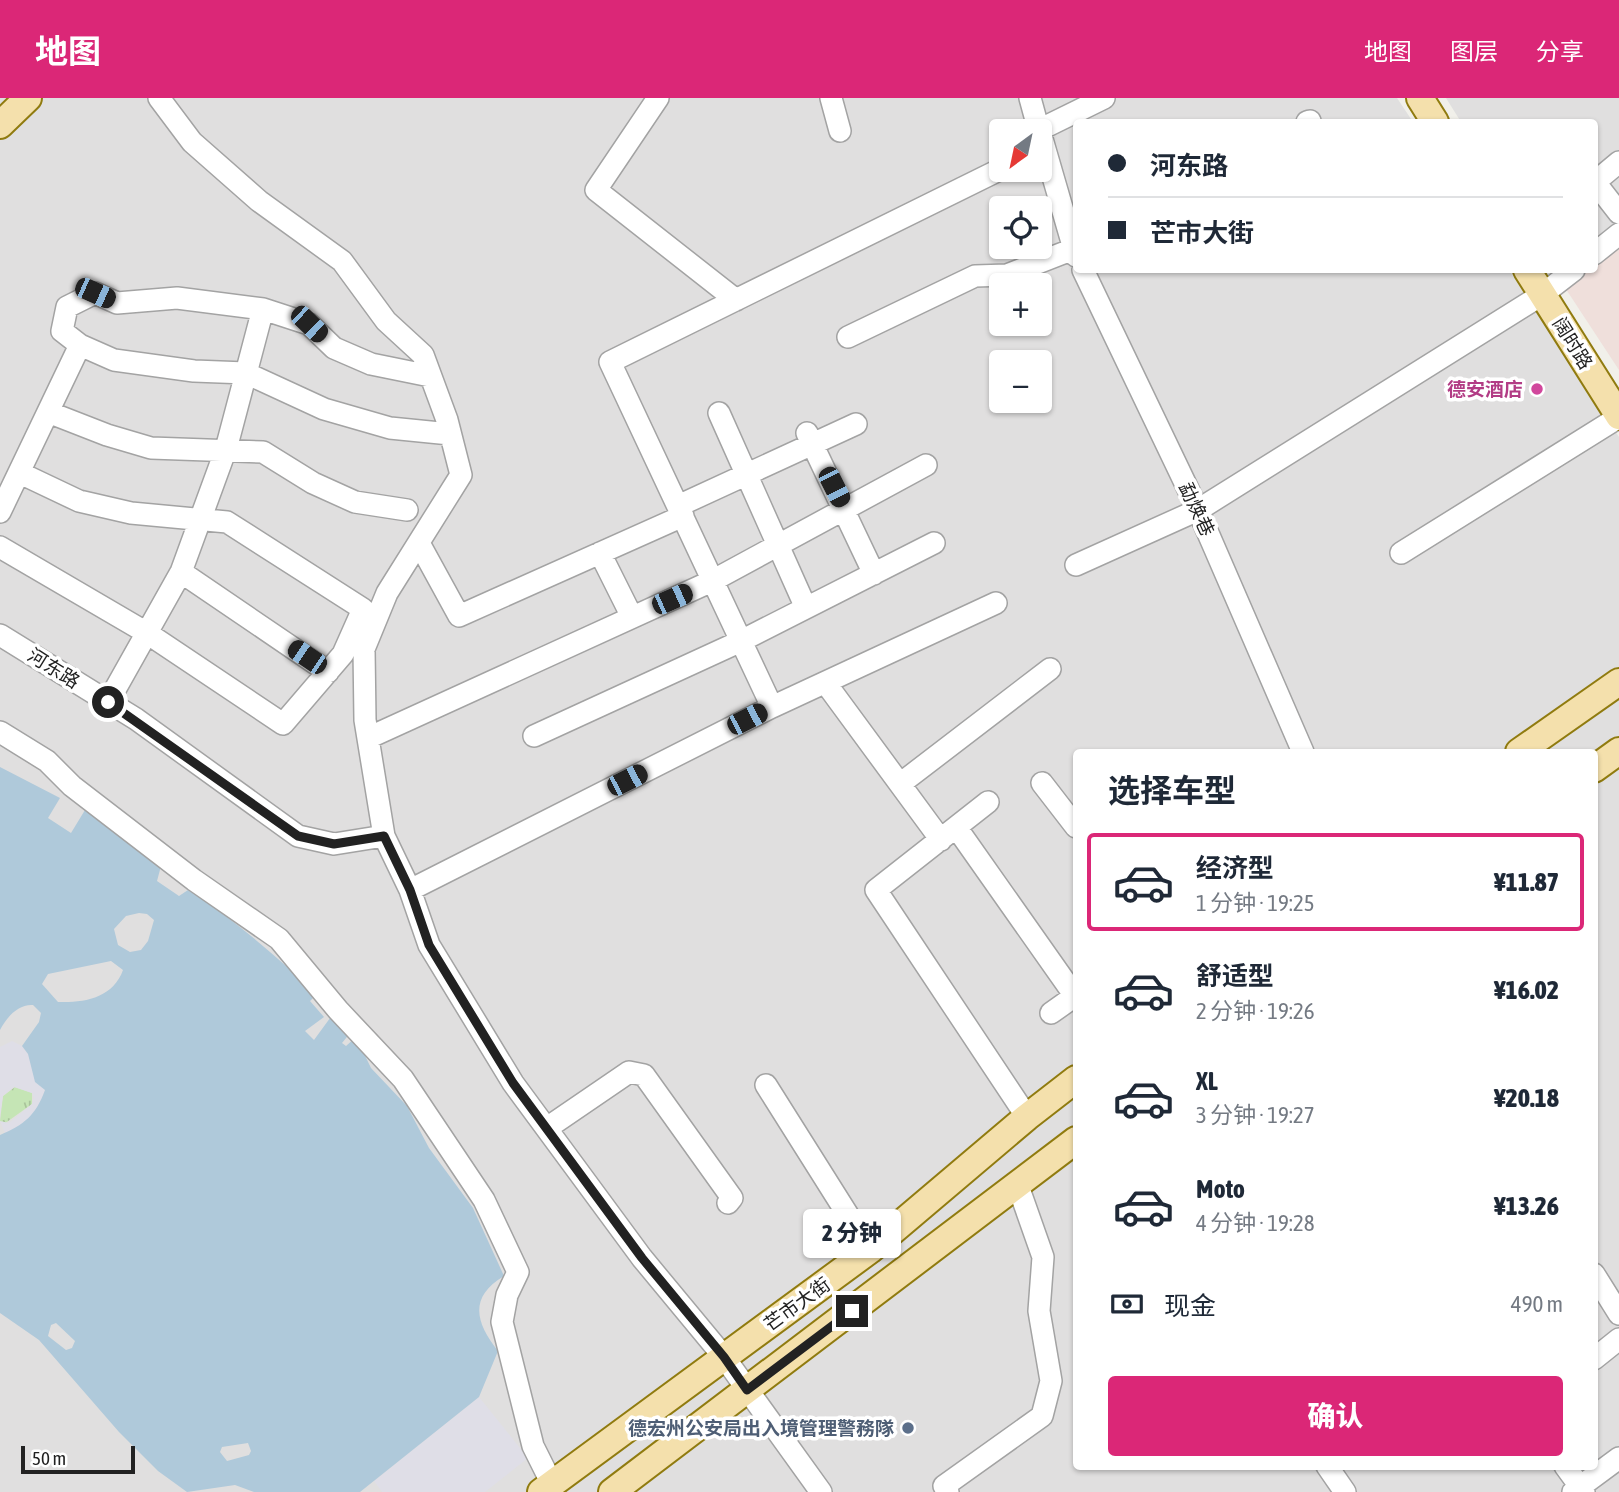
<!DOCTYPE html>
<html lang="zh">
<head>
<meta charset="utf-8">
<style>
  body { margin:0; font-family:"Asap Condensed","Noto Sans SC",sans-serif; background:#f2f2f3; color:#1f2937; height:100vh; display:flex; flex-direction:column; font-size:26px; white-space:nowrap }
  * { box-sizing:border-box; margin:0 }
  p { font-size:23px; color:#747a83 }
  .icon { flex:none; width:38px; height:38px; fill:none; stroke:currentColor; stroke-width:2; stroke-linecap:round; stroke-linejoin:round }
  .map { position:relative; flex:1; overflow:hidden }
  .drawer { position:absolute; left:1073px; top:651px; width:525px; height:721px; display:flex; flex-direction:column; background:#fff; border-radius:7px; box-shadow:0 2px 5px #0004 }
  .drawer>* { flex:none }
  .guide { position:absolute; left:1073px; top:21px; width:525px; height:154px; border-radius:7px; box-shadow:0 2px 5px #0004; display:grid; align-content:center; height:154px; padding:0 35px; background:#fff }
  .needle { width:46px; rotate:213deg }
  .fabs { position:absolute; left:989px; top:21px; display:grid; gap:14px }
  .fabs a { display:grid; place-items:center; width:63px; height:63px; border-radius:7px; background:#fff; box-shadow:0 2px 5px #0004; font-size:35px }
  .scale { position:absolute; left:21px; bottom:18px; width:114px; box-sizing:border-box; padding-left:7px; border:4px solid #222; border-top:0; font-size:19px; line-height:24px; white-space:nowrap; color:#222; -webkit-text-stroke:5px #fff; paint-order:stroke }
  .end { position:absolute; width:32px; height:32px; margin:-16px; border:9px solid #222; background:#fff; box-shadow:0 0 0 4px #fff }
  .from { border-radius:50% }
  .bubble { position:absolute; height:49px; border-radius:7px; background:#fff; box-shadow:0 2px 5px #0004; font-size:23px; font-weight:800; line-height:49px; text-align:center }
  .car { position:absolute; width:21px; height:42px; margin:-21px -10px; border-radius:9px; box-shadow:0 0 5px 2px #0007; background:linear-gradient(#222 24%,#8ab4d8 0 40%,#222 0 76%,#8ab4d8 0 86%,#222 0) }
  .guide b { display:flex; align-items:center; gap:24px; height:66px; font-size:26px }
  .guide b+b { border-top:2px solid #e0e1e3 }
  .guide i { width:18px; height:18px; background:#1f2937 }
  ul { padding:0; list-style:none }
  li { display:flex; align-items:center; gap:21px; height:98px; margin:0 14px 10px; padding:0 21px; border:4px solid transparent; border-radius:7px }
  li div { flex:1 }
  li b { display:block; font-size:26px }
  li em { font-style:normal; font-weight:800 }
  li.active { border-color:#db2777 }
  li>.icon { width:63px; height:63px; stroke-width:1.5 }
  h2 { padding:0 35px; font-size:32px; line-height:84px }
  .pay { display:flex; align-items:center; gap:18px; height:77px; padding:0 35px; font-size:26px }
  .pay p { margin-inline-start:auto }
  .button { display:flex; gap:14px; margin-top:auto; padding:14px 35px }
  .button a { flex:1; height:80px; border-radius:7px; background:#db2777; color:#fff; font-size:28px; font-weight:800; line-height:80px; text-align:center }
  header { display:flex; align-items:center; gap:42px; box-sizing:border-box; height:98px; padding:0 35px; background:#db2777; color:#fff }
  header strong { font-size:33px }
  nav { display:flex; gap:38px; margin-inline-start:auto; font-size:24px }
  .map>svg:first-child { display:block }
  .residential { fill:#e0dfdf; fill-rule:evenodd }
  .commercial { fill:#efdfdb }
  .grass { fill:url(#grass-tufts) }
  .plaza { fill:#dfdee7 }
  .water { fill:#afc9da; fill-rule:evenodd }
  .lines { fill:none; stroke-linecap:round; stroke-linejoin:round }
  .minor-casing { stroke:#a3a3a3; stroke-width:24 }
  .major-casing { stroke:#907b0f; stroke-width:30 }
  .minor { stroke:#fff; stroke-width:21 }
  .major { stroke:#f4e0ac; stroke-width:26 }
  .route { stroke:#222; stroke-width:9 }
  .hotel-dot { fill:#d1479c; stroke:#fff; stroke-width:2.5 }
  .service-dot { fill:#5c6f8a; stroke:#fff; stroke-width:2.5 }
  .labels { text-anchor:middle; dominant-baseline:central; stroke-width:7; stroke-linejoin:round; paint-order:stroke }
  .street-label { font-size:19px; fill:#222; stroke:#fff }
  .hotel-label { font-size:19px; font-weight:bold; fill:#b23c85; stroke:#fff; text-anchor:end }
  .service-label { font-size:19px; font-weight:bold; fill:#4e5e75; stroke:#fff; text-anchor:end }
</style>
</head>
<body>
<header>
<strong>地图</strong>
<nav><a>地图</a><a>图层</a><a>分享</a></nav>
</header>
<div class="map">
<svg width="1619" height="1394" viewBox="0 0 1619 1394">
  <defs>
    <pattern id="grass-tufts" width="24" height="20" patternUnits="userSpaceOnUse" patternTransform="scale(1.75)"><rect width="24" height="20" fill="#c5e5b5"/><path d="M3 7l-1-3M5 7V3M7 7l1-3M15 17l-1-3M17 17v-4M19 17l1-3" fill="none" stroke="#a9c49b"/></pattern>
  </defs>
  <rect width="100%" height="100%" fill="#f1f0ea"/>
  <path class="residential" d="M0,0H1397L1413,24H1076V172H1509L1619,339V1394H0ZM1001,33H1040V72H1001ZM1001,110H1040V149H1001ZM1001,187H1040V226H1001ZM1001,264H1040V303H1001ZM1076,654H1594V1368H1076Z
    M1446,0H1619V131L1594,151V24H1461Z"/>
  <path class="commercial" d="M1619,131V272L1558,179L1568,172H1594V151Z"/>
  <path class="grass" d="M15,989L32,995V1006L4,1026L0,1023L3,998Z"/>
  <path class="plaza" d="M12,943L22,948L28,956L45,992L39,1009L25,1026L5,1035L0,1023L9,1025L32,1006L34,1000L32,995L14,989L3,998L0,1017V949Z
    M479,1299L528,1360L485,1394H382L374,1383Z"/>
  <path class="water" d="M0,669L60,700L48,720L71,735L85,712L161,768L157,783L179,798L188,792C235,822 276,858 317,896L310,903L324,919L305,933L314,942L333,916L351,934L342,945L346,948L356,939L371,970L407,1008L429,1050L473,1110L504,1178C469,1199 475,1224 498,1253L479,1299L360,1394H254L235,1387L187,1394L158,1373L119,1334L39,1242L0,1215V1037C24,1027 36,1017 45,992L35,984L28,956L22,948L39,924L41,915L33,907C18,906 7,919 0,932ZM139,815L147,816L154,822L148,843L141,852L130,854L118,847L114,831L126,818ZM111,863L123,872C113,900 84,905 58,904L42,886L48,876ZM56,1225L75,1243L72,1250L66,1252L48,1238L51,1227ZM248,1345L251,1353L249,1357L227,1363L220,1354L222,1349Z"/>
  <g class="lines">
    <defs>
      <path id="minor" d="M159,0L192,44L259,103L342,163L386,223L423,257L447,322L461,377L387,495L364,551L365,622L384,738
        M658,0L596,92L736,202
        M831,0L840,33
        M1030,0L1039,33
        M1307,24L1310,23
        M1039,32L1104,0
        M1040,34L1076,158
        M1594,83L1619,115
        M1595,84L1619,64
        M1594,156L1619,136
        M1083,172L1198,412L1303,654
        M848,239L975,178L1007,177L1076,150
        M80,247L114,262L194,273L246,275L324,311L390,330L450,336
        M48,314L107,337L151,350L263,354L313,385L355,404L407,412
        M719,315L806,510
        M807,335L874,476
        M678,408L856,326
        M0,414L80,247L62,233L67,209L95,195L117,205L177,200L263,211L309,226L334,250L371,266L430,278
        M419,445L459,518L683,418
        M0,449L147,535L283,626L343,556L363,511L227,424L131,415L79,403L20,375
        M600,455L632,519
        M1401,455L1619,319
        M1076,467L1198,412L1543,196L1574,172
        M181,474L328,574
        M0,537L136,621L298,738L334,746L384,738L410,792L429,847L513,985L642,1160L724,1259L821,1394
        M830,591L941,742
        M108,604L181,474L226,351L263,211
        M772,609L610,264L1001,71
        M0,634L47,663L72,688L194,782L279,841L338,912L403,981L484,1102L518,1174L507,1197L502,1224L533,1348L552,1386
        M534,638L741,543L934,445
        M368,640L712,483L926,367
        M1042,685L1076,729
        M900,686L1050,571
        M988,704L876,792L1027,1019
        M956,729L1075,898L1051,915
        M410,792L772,609L996,505
        M766,987L870,1152
        M547,1030L629,974L644,977L732,1100L728,1105
        M1594,1176L1619,1216
        M1594,1261L1619,1241
        M1327,1368L1345,1394
        M1565,1368L1584,1394
        M948,1394L944,1388L1042,1318L1051,1283L1039,1213L1043,1159L1018,1088
        M1573,1394L1619,1360"/>
      <path id="major" d="M1420,0L1435,24
        M0,27L28,0
        M1527,172L1619,318
        M1519,654L1619,584
        M1594,671L1619,653
        M541,1394L870,1152L1027,1019L1076,981
        M612,1394L1076,1042"/>
    </defs>
    <use href="#minor" class="minor-casing"/>
    <use href="#major" class="major-casing"/>
    <use href="#minor" class="minor"/>
    <use href="#major" class="major"/>
  </g>
  <g class="lines">
    <path class="route" d="M108,604L298,738L334,746L384,738L410,792L429,847L513,985L642,1160L724,1259L747,1292L852,1213"/>
  </g>
  <circle class="hotel-dot" cx="1537" cy="291" r="7"/>
  <circle class="service-dot" cx="908" cy="1330" r="7"/>
  <g class="labels">
    <g class="street-label">
      <text transform="translate(1573 245) rotate(58)">阔时路</text>
      <text transform="translate(1197 411) rotate(65)">勐焕巷</text>
      <text transform="translate(54 570) rotate(32)">河东路</text>
      <text transform="translate(797 1206) rotate(-36)">芒市大街</text>
    </g>
    <g class="hotel-label">
      <text x="1523" y="291">德安酒店</text>
    </g>
    <g class="service-label">
      <text x="894" y="1330">德宏州公安局出入境管理警務隊</text>
    </g>
  </g>
</svg>
<div class="fabs">
<a><svg class="needle" viewBox="-14 -14 28 28"><path d="M0-13l5 13h-10z" fill="#e53935"/><path d="M0 13l5-13h-10z" fill="#747a83"/></svg></a>
<a><svg class="icon" aria-label="locate" viewBox="0 0 24 24"><circle cx="12" cy="12" r="6"/><path d="M12 2v4M12 18v4M2 12h4M18 12h4"/></svg></a>
<a>+</a>
<a>−</a>
</div>
<div class="scale">50 m</div>
<i class="end from" style="left:108px;top:604px"></i>
<i class="end" style="left:852px;top:1213px"></i>
<div class="bubble" style="left:803px;top:1111px;width:98px">2 分钟</div>
<i class="car" style="left:95px;top:195px;rotate:114deg"></i>
<i class="car" style="left:309px;top:226px;rotate:134deg"></i>
<i class="car" style="left:834px;top:389px;rotate:153deg"></i>
<i class="car" style="left:672px;top:501px;rotate:66deg"></i>
<i class="car" style="left:307px;top:559px;rotate:304deg"></i>
<i class="car" style="left:747px;top:621px;rotate:63deg"></i>
<i class="car" style="left:627px;top:682px;rotate:63deg"></i>
<div class="guide">
<b><i class="from"></i>河东路</b>
<b><i></i>芒市大街</b>
</div>
<section class="drawer">
<h2>选择车型</h2>
<ul>
<li class="active"><svg class="icon" aria-label="car" viewBox="0 0 24 24"><path d="M5 17H2v-5l4-1 3-4h7l3 4 3 1v5h-3M9 17h6M6 11h13"/><circle cx="7" cy="17" r="2"/><circle cx="17" cy="17" r="2"/></svg><div><b>经济型</b><p>1 分钟 · 19:25</p></div><em>¥11.87</em></li>
<li><svg class="icon" aria-label="car" viewBox="0 0 24 24"><path d="M5 17H2v-5l4-1 3-4h7l3 4 3 1v5h-3M9 17h6M6 11h13"/><circle cx="7" cy="17" r="2"/><circle cx="17" cy="17" r="2"/></svg><div><b>舒适型</b><p>2 分钟 · 19:26</p></div><em>¥16.02</em></li>
<li><svg class="icon" aria-label="car" viewBox="0 0 24 24"><path d="M5 17H2v-5l4-1 3-4h7l3 4 3 1v5h-3M9 17h6M6 11h13"/><circle cx="7" cy="17" r="2"/><circle cx="17" cy="17" r="2"/></svg><div><b>XL</b><p>3 分钟 · 19:27</p></div><em>¥20.18</em></li>
<li><svg class="icon" aria-label="car" viewBox="0 0 24 24"><path d="M5 17H2v-5l4-1 3-4h7l3 4 3 1v5h-3M9 17h6M6 11h13"/><circle cx="7" cy="17" r="2"/><circle cx="17" cy="17" r="2"/></svg><div><b>Moto</b><p>4 分钟 · 19:28</p></div><em>¥13.26</em></li>
</ul>
<div class="pay"><svg class="icon" aria-label="cash" viewBox="0 0 24 24"><path d="M3 7h18v10H3z"/><circle cx="12" cy="12" r="2"/></svg>现金<p>490 m</p></div>
<div class="button"><a>确认</a></div>
</section>
</div>
</body>
</html>
